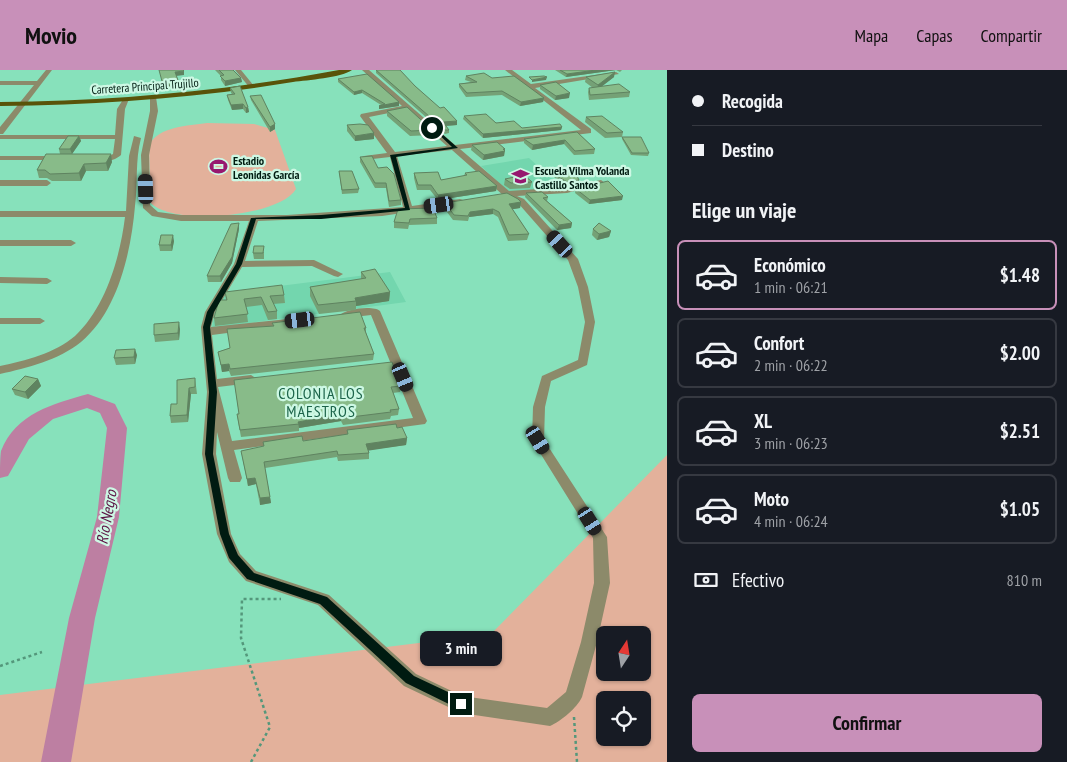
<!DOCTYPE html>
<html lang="es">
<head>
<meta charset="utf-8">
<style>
  body { margin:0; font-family:"PT Sans Narrow",sans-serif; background:#20242c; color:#f1f3f6; height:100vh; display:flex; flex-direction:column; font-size:19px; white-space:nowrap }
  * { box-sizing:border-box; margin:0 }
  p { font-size:16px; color:#9ea1a6 }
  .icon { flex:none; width:28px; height:28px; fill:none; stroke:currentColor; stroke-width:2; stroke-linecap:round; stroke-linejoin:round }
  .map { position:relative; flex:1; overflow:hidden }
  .side { display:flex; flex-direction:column; background:#171b24; width:400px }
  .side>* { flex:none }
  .top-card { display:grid; align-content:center; height:110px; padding:0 25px; background:#171b24 }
  .needle { width:32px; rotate:12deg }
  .tools { position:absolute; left:596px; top:556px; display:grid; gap:10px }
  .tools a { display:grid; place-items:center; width:55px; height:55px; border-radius:8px; background:#171b24; box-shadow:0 1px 4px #0004; font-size:25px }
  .end { position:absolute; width:22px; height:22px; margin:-11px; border:6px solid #001b11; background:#fff; box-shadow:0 0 0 2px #fff }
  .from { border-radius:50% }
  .bubble { position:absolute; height:35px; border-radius:8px; background:#171b24; box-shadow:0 1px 4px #0004; font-size:16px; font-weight:700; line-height:35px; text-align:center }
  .car { position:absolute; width:15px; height:30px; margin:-15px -8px; border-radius:6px; box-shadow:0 0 4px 1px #0007; background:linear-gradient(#222 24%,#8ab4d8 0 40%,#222 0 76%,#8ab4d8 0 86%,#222 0) }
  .top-card b { display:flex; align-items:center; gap:18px; height:48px; font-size:19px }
  .top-card b+b { border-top:1px solid #363941 }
  .top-card i { width:12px; height:12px; background:#f1f3f6 }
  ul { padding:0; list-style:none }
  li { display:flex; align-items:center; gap:15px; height:70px; margin:0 10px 8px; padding:0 15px; border:2px solid #363941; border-radius:8px }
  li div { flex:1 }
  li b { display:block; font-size:19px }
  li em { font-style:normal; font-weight:700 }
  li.selected { border-color:#c890b9 }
  li>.icon { width:45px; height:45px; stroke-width:1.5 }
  h2 { padding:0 25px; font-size:22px; line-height:60px }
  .pay { display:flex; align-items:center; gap:12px; height:55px; padding:0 25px; font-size:19px }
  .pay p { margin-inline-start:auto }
  .action { display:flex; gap:10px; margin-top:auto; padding:10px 25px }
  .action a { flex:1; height:58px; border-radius:8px; background:#c890b9; color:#111; font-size:20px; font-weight:700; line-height:58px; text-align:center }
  header { display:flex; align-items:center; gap:30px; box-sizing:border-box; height:70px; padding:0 25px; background:#c890b9; color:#111 }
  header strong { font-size:24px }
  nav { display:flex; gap:28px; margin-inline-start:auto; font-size:18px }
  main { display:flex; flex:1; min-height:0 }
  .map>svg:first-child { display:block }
  .built { fill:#73d6ae }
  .green { fill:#e3b19b; fill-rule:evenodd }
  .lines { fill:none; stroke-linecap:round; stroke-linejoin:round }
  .river { fill:#bd7fa2; fill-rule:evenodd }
  .path { stroke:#54977b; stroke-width:2.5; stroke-dasharray:3 3; stroke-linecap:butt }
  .minor { fill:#8c8a6a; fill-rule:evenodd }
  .major { fill:#595309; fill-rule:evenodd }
  .wall { fill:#75a176 }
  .shaded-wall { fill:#5f8360 }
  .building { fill:#88bb89; stroke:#5f8360 }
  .route { fill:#001b11 }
  .labels { text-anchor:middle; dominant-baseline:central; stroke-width:4.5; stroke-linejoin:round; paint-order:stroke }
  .far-street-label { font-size:12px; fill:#001b11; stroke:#cdf8e4 }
  .far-poi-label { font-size:12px; font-weight:bold; fill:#001b11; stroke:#cdf8e4; text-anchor:start }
  .neighbourhood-label { font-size:16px; letter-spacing:1px; fill:#1c644a; stroke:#cdf8e4 }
  .water-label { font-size:16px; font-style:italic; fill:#5b1143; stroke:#cdf8e4 }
</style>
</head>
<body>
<header>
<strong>Movio</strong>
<nav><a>Mapa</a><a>Capas</a><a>Compartir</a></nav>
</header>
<main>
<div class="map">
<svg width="667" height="692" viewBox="0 0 667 692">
  <rect width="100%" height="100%" fill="#87e1bb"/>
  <path class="built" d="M529,88L562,118L509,122L481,96Z
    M390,202L406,232L212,258L215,239L225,223Z"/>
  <path class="green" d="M207,53L254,54L275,60L296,119C280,147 171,157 150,132L149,75C159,56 188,56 207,53Z
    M667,385V692H0V625L491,564ZM605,565H642V602H605ZM605,630H642V668H605Z"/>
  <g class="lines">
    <path class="river" d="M88,324L115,334L127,358L119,447L95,548L71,692H41L69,548L97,447L107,358L100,343L87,338L53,349L29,369L8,406L0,408C0,400 0,388 1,381C16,343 53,334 88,324Z"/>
    <path class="path" d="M0,596L42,582
      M574,647L577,692
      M251,692L270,657L241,568L242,529H281"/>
    <path class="minor" d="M46,0H52L3,64H0V57L34,15H0V11H37Z
      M235,0H241L254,16V18H250Z
      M362,0H369L455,75L581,60L505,0H512L531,14L616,2L619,4L535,18L591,59V63L460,79L509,121L567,117L601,110L605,113L567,123L517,126L524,129L578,189L588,217L595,252L587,295L551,311L545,337L544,370L607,467L610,513L597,572L582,627C577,638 561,651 550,656L461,643L404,616L318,535L246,511L229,492L217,464L202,384L207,322L201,257L205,242L234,194L249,151H181L152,146L143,138L141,85L150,41V27L153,25L156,27L158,41L149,85L150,135L158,142L181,145H287L403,137L390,87L364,90L360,88L364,86L387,83L360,46L361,44L402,36ZM404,40H406L447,76L395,82L369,47ZM452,80L504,126L518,133L568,190L578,217L585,252L578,290L542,306L533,337L532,370L593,468L594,513L581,572L566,622L547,638L462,626L416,604L329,525L256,501L240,484L231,464L216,384L217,362L228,408L230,412H240L242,408L234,380L425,354L427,351L380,241C373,235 346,239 340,245L345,248L371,245L413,348L232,371L218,317L251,313L257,309L251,305L217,309L212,265L288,255L293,252L288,249L211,257L215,242L242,197L312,196L334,206L338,207L343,204L314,190L245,191L258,151L382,146L463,134V130L460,129L412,136L397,86Z
      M124,28L129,29L125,39L121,85C113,92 100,94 91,88C97,83 106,89 113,84L115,69H0V65H115L117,39Z
      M134,66L141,68C135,91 138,113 135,136C131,182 118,241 81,272C59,290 27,298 0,304V296C25,291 55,283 75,266C106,237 120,187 125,147H0V141H126L129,86Z
      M0,86H60L64,88L60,90H0Z
      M0,110H47L51,113L47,116H0Z
      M0,170H71L76,173L71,176H0Z
      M0,207L47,208L52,211L47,214L0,213Z
      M0,248H40L45,251L40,254H0Z"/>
    <path class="major" d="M339,0H352C340,8 308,10 293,12C196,28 98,35 0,36V32C114,31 227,21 339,0Z"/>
  </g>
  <path class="wall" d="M215,0H233L241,8L242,12L225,16L221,10V6Z
    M376,0L415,16L457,55L446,56L449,60V63L445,64L376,3Z
    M555,0H622L620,2L616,0L566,7Z
    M466,6L492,8L544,28L543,32L520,36L502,25L466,27L459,17V14L471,12L465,10Z
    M586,7H614L601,17L630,22L629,27L589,30L588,22L589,18H593L585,12Z
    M338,9L399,32V36L379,39V36L381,35L362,23L354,25L338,12Z
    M540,15L569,28L555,30L540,19Z
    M230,18L248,37L249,42L246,43L243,39L232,40L228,30L227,25L232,24L231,23Z
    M250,26L275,59L270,62L251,30Z
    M387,41L432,60V65L410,66L387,46Z
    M464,46L522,58L562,57L561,60L483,68L463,49Z
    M586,47L623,62L622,67L605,68L585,52Z
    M347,55L374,69L355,71L347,61Z
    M577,62L595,79L594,84L574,85L564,74L532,80L524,73V69Z
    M79,66L81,71L72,84H60L59,79Z
    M622,67L649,83L648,86L631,85L622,69Z
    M472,75L505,79L504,86L483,90L471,80Z
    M46,84L112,92L108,101H86L81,111H52L47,108H39L37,100Z
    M360,87L378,98L401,130V135L389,137L386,118H375L360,92Z
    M339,101L359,119L358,123L342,124Z
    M414,103L441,110L464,106L465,103L497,116L496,121L438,130L430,120H417L414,108Z
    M554,104L579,110L578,113L567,115L554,107Z
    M505,109L532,112L530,118L510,119L504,115Z
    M576,119L622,130L589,134L575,123Z
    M526,123L548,127L547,131L572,153L571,158L557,160L525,127Z
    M521,132L520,138L512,139L529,164L527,170L508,171L498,147L493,144L469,147L468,151L453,150L444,138L445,133Z
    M433,138L437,148V154L409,155L408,159L394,158V152Z
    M239,159L232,193L221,212H208L207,206Z
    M593,159L611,161L609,167L597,170L592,165Z
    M174,171L172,181H160L159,175Z
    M264,182V189H254L253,183Z
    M361,202L390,222L389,231L356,236V240L319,244L310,226V217L361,209Z
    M225,222L284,225L285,233L273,234L277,241V249L268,250L262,235L246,237L248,252L215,256L214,248L226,230Z
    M272,253L366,258V263L374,284L373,290L231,306L229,301L222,302L218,282L230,278L273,256Z
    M180,259L179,270L155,272L154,265Z
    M137,285L135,294L116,295L114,288Z
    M195,308L197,324H191L188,352L171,353L170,346Z
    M38,309L41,316L28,329L15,325L12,319Z
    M234,310L401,316L400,322L393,323L399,339L398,345L391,346L390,349L343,355L341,351L299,358V361L241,367L238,351L237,344H239Z
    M397,358L407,368L406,375L368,380L369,383V389L338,391L337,387L265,398L271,433L260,435L256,414L248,416L241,381L347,364V360Z"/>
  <path class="shaded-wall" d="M596,0H616L566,7L567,4Z
    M184,1V5L176,6L175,2Z
    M615,2L614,7L597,20L598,15Z
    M547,7L546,10L532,12V10Z
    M241,8L242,12L225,16V11Z
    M179,13L180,16L164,18L163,15Z
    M362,20V23L354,25V22Z
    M570,23L569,28L555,30L556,26Z
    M544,28L543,32L520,36L521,32Z
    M399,32V36L379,39V36Z
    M243,34V39L232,40L231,35Z
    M248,37L249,42L246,43V38Z
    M457,51V55L443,56V52Z
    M275,54V59L270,62V57Z
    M562,57L561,60L483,68V64Z
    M374,63V69L355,71V66Z
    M79,66L81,71L72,84L70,79Z
    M565,70L564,74L532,80L533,75Z
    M505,79L504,86L483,90L484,85Z
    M111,84L112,92L108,101L106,93Z
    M84,94L86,101L81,111L79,103Z
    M579,110L578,113L567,115V112Z
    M497,116L496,121L438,130V125Z
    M623,126L622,130L589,134L590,130Z
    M521,132L520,138L508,140L509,134Z
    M493,139V144L469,147L468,151L470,142Z
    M239,153V159L232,193L221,212L220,206Z
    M572,153L571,158L557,160L559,155Z
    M611,161L609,167L597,170L599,164Z
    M173,165L174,171L172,181L171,175Z
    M390,222L389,231L356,236V231L355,228Z
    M179,252L180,259L179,270L178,263Z
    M135,279L137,285L135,294L134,287Z
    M229,294V301L222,302L221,295Z
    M38,309L41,316L28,329L25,322Z
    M189,318L191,324L188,352L187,345Z
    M341,344V351L299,358L298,352Z
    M407,368L406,375L366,381V374Z
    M255,408L256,414L248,416L247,409Z
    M270,427L271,433L260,435V428Z"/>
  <path class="building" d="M159,0H183L184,1L175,2L179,13L163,15Z
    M219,0H233L241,8L225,11L220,6L224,5Z
    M376,0H400L415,16L440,38L444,37L457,51L443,52L449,60H445Z
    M560,0H596L567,4Z
    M615,2L598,15L586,7Z
    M484,3L492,8L514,6L544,28L521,32L502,21L467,23L459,14L477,12L466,6Z
    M367,4L399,32L379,36L385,34L362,20L354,22L338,9Z
    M544,6L547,7L532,10L529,7Z
    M556,12L570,23L556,26L540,15Z
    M619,14L630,22L590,25L589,18Z
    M240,16L248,37L246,38L243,34L231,35L227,25L235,24L230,18Z
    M261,25L275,54L270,57L250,26Z
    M407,37L432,60L411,61L387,41Z
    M486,44L496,53L514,51L522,58L560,54L562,57L483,64L464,46Z
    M602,46L623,62L607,63L586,47Z
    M360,54L368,55L374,63L355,66L347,55Z
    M577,62L595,79L575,81L565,70L533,75L524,69Z
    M68,66H79L70,79H59Z
    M622,67H641L649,83H632Z
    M497,72L505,79H503L505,81L484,85L472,75Z
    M46,84H111L106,93L84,94L79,103L50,104L45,100H37Z
    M372,86L378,98L387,97L394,104L401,130L389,131L386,113H375L360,87Z
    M339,101H352L359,119L342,120Z
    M479,101L497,116L438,125L431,115H418L414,103L438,102L441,110L467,105L465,103Z
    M575,102L579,110L567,112L554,104Z
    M524,105L532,112L511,113L505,109Z
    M608,111L623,126L590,130L576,119Z
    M542,122L548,127L543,128L572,153L559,155L526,123Z
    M507,123L518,129L521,132L509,134L529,164L509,165L499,142L493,139L470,142L468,146L454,145L445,133Z
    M433,138L437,148L410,149L409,153L394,152L398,139Z
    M239,153L232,187L220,206H207L231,154Z
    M599,153L611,161L599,164L593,159Z
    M161,165H173L171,175H159Z
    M254,176H264L263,183H253Z
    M375,199L390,222L355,228L356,231L318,235L310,217L366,208L361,202Z
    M282,215L284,225L270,226L277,241L268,242L261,227L244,229L248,244L214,248L219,230H227L225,222Z
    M360,242L366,258H364L374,284L230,299L229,294L221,295L218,282L230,278L227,259L274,256L272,253Z
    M179,252L178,263L154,265V254Z
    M135,279L134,287L114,288L116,280Z
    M392,292L401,316L391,317L399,339L390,340L391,342L343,348L341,344L298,352L299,354L240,360L237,344H239L234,310Z
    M25,306L38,309L25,322L12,319Z
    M195,308V317L189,318L187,345L170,346L171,334H177V310Z
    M396,354L397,358L402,357L407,368L366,374L369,383L338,385L337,381L264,392L270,427L260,428L255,408L247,409L241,381L264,376L263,372L302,366L303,371L348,364L347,360Z"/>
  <path class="route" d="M431,57H434L458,78L396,87L410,140L321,149H256L242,194L214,242L210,257L217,322L213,384L229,464L238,485L254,503L327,527L414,606L465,630V638L461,640L406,613L320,534L247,509L229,488L220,464L205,384L209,322L203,257L207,242L236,194L251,148L321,145L405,138L390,85L452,77Z"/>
  <defs>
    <symbol id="stadium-bare" viewBox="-9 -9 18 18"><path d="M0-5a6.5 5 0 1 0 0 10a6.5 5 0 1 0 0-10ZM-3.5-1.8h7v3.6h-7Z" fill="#97186f" stroke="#cdf8e4" stroke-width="2.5" paint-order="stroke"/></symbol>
    <symbol id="school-bare" viewBox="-9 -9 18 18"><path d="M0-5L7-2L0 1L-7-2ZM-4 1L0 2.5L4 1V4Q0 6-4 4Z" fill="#97186f" stroke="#cdf8e4" stroke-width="2.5" paint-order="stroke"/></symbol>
  </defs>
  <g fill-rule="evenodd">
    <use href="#stadium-bare" x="206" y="84" width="25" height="25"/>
    <use href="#school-bare" x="508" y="94" width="25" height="25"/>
  </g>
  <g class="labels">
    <g class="far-street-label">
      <text transform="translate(145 16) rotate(-4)">Carretera Principal Trujillo</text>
    </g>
    <g class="far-poi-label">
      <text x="233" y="90">Estadio<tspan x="233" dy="14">Leonidas García</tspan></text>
      <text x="535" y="100">Escuela Vilma Yolanda<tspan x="535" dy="14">Castillo Santos</tspan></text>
    </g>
    <g class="neighbourhood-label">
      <text x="321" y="323">COLONIA LOS<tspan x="321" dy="18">MAESTROS</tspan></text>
    </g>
    <g class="water-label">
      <text transform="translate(106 447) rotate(-80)">Río Negro</text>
    </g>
  </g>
</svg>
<div class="tools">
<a><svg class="needle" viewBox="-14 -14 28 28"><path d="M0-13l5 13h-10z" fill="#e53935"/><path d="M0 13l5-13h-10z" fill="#9ea1a6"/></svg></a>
<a><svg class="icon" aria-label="locate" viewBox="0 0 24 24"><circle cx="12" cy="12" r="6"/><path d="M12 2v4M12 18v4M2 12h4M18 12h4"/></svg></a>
</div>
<i class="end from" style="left:432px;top:58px"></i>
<i class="end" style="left:461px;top:634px"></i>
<div class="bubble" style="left:420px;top:561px;width:82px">3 min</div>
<i class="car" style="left:146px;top:119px;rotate:358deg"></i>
<i class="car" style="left:439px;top:135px;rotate:262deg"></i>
<i class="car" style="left:560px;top:174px;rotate:318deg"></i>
<i class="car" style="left:300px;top:250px;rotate:263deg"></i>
<i class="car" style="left:403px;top:307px;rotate:157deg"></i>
<i class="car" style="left:538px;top:370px;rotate:148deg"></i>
<i class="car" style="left:590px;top:451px;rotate:148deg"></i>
</div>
<section class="side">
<div class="top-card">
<b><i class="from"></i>Recogida</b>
<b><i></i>Destino</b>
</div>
<h2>Elige un viaje</h2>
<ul>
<li class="selected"><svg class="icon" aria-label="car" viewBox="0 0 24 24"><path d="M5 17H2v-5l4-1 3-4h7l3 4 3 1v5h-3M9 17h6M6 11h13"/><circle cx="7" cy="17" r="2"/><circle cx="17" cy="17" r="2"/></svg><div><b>Económico</b><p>1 min · 06:21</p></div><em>$1.48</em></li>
<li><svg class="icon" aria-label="car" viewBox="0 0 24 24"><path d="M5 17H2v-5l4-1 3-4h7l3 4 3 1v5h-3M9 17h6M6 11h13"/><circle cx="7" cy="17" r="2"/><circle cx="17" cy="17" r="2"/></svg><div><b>Confort</b><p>2 min · 06:22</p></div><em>$2.00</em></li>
<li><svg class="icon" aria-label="car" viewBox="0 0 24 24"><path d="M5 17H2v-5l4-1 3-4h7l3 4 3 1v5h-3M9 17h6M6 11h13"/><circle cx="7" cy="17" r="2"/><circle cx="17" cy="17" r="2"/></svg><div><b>XL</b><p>3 min · 06:23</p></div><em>$2.51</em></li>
<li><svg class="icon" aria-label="car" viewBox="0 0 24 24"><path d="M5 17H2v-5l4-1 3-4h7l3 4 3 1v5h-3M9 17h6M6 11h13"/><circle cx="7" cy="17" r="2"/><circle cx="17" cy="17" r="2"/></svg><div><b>Moto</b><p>4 min · 06:24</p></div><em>$1.05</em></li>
</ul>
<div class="pay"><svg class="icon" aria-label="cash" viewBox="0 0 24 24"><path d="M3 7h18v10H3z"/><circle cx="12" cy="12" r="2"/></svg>Efectivo<p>810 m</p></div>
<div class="action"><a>Confirmar</a></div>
</section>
</main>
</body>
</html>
